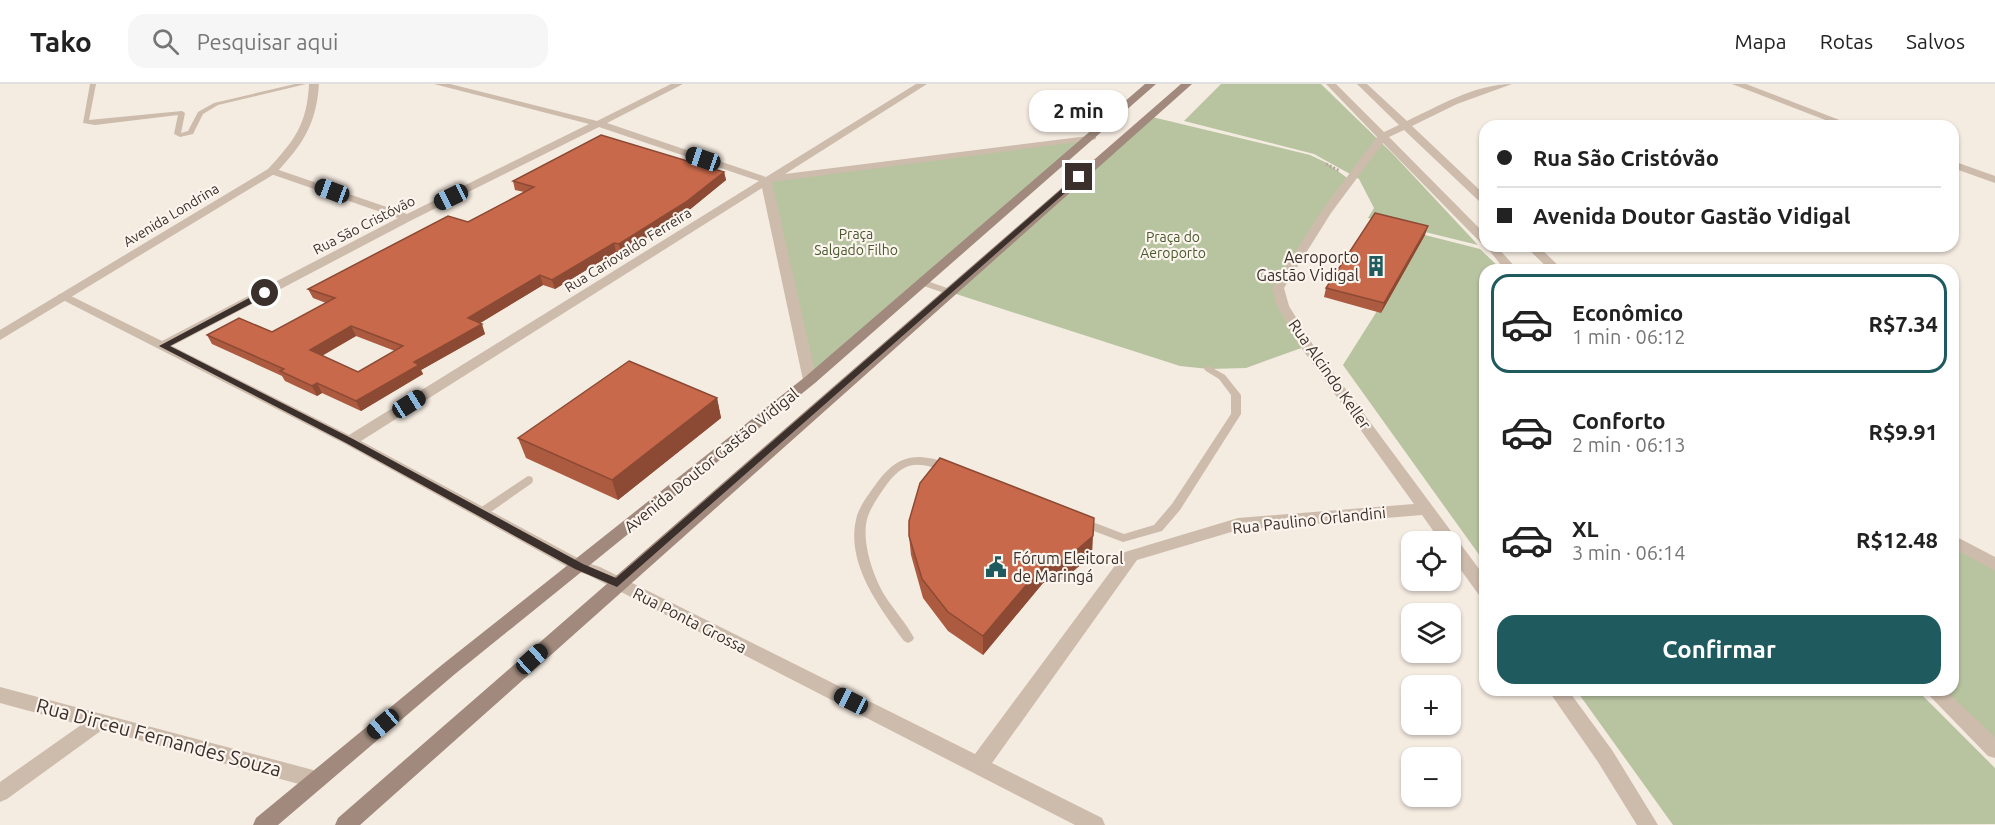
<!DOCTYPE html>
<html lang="pt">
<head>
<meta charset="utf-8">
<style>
  body { margin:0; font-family:Ubuntu,sans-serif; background:#f6f6f6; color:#222; height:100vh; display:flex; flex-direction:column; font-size:22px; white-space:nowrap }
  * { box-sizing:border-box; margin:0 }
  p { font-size:20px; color:#767676 }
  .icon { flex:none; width:33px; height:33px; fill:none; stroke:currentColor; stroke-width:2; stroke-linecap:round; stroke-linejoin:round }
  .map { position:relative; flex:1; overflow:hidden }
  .panel { position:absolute; left:1479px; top:180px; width:480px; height:432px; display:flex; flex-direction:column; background:#fff; border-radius:18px; box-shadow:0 2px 4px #0004 }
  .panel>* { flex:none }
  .hud { position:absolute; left:1479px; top:36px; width:480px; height:132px; border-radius:18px; box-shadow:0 2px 4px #0004; display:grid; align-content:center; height:132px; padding:0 18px; background:#fff }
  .controls { position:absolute; left:1401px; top:447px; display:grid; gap:12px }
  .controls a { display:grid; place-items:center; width:60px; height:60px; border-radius:12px; background:#fff; box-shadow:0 2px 4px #0004; font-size:30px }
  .end { position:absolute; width:27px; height:27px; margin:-14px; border:8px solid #3b302b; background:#fff; box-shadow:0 0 0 3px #fff }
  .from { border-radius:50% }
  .bubble { position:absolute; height:42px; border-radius:18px; background:#fff; box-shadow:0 2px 4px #0004; font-size:20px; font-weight:700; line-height:42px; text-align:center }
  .car { position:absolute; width:18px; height:36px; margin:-18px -9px; border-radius:8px; box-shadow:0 0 4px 2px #0007; background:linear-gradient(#222 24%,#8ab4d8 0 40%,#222 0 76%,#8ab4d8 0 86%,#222 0) }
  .hud b { display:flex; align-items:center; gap:21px; height:57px; font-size:22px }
  .hud b+b { border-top:2px solid #e0e0e0 }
  .hud i { width:15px; height:15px; background:#222 }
  ul { padding:10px 0 0; list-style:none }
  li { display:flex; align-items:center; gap:18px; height:99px; margin:0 12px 9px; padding:0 6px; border:3px solid transparent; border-radius:18px }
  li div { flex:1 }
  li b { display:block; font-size:22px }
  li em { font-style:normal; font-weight:700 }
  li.on { border-color:#1f5a5e }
  li>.icon { width:54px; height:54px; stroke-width:1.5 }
  .cta { display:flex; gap:12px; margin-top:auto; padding:12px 18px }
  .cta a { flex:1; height:69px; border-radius:18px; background:#1f5a5e; color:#fff; font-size:24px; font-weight:700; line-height:69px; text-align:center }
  header { display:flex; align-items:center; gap:36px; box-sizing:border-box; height:84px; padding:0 30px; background:#fff; border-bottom:2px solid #e0e0e0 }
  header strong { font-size:28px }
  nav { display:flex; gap:33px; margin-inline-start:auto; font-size:21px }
  .search { width:420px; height:54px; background:#f6f6f6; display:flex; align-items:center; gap:15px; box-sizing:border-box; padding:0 21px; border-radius:18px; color:#767676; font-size:22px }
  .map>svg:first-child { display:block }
  .green { fill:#b8c4a0 }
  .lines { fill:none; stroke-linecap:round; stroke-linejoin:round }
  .path { stroke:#b9a596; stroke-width:3; stroke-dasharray:2 2; stroke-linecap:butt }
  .service { fill:#cdbbac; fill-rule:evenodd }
  .minor { fill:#cdbbac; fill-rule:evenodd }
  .tertiary { fill:#cdbbac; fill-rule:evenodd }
  .secondary { fill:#a18a7d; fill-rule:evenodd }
  .wall { fill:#ac5a40; fill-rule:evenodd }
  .shaded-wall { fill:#8c4a34 }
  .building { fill:#c8694b; stroke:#8c4a34; stroke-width:1.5; fill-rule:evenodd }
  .route { fill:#3b302b }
  .labels { text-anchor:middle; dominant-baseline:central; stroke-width:4.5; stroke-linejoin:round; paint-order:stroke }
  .far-street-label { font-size:14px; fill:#3b302b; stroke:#fbf5ee }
  .far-park-label { font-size:14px; fill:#4a5a2e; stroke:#fbf5ee }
  .poi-label { font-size:16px; fill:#3b302b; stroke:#fbf5ee; text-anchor:end }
  .street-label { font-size:16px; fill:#3b302b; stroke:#fbf5ee }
  .near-street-label { font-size:20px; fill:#3b302b; stroke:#fbf5ee }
</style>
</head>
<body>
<header>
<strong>Tako</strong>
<div class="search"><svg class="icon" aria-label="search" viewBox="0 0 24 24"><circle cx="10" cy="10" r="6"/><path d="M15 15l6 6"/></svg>Pesquisar aqui</div>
<nav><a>Mapa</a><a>Rotas</a><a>Salvos</a></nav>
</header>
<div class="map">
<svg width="1995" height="741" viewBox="0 0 1995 741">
  <rect width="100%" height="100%" fill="#f4ebe1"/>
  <path class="green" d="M1221,0H1321L1393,70L1478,161L1368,134L1374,124L1359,95L1314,70L1184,37Z
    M1148,32L1310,71L1327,79L1350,96L1278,203L1307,262L1246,284L1209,285L1180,282L950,208Z
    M1092,53L810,296L766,96Z
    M1425,151L1480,165L1502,186H1485V479L1343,281Z
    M1953,461L1995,485V657L1942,606H1953Z
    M1576,606H1917L1995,684V740L1673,741Z"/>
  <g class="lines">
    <path class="path" d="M1326,80L1340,87"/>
    <path class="service" d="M90,0H96L89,36L182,27L185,29L181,49L188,47L198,28L214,19L295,0H306L218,21L203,30L193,50L180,53L174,50L178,31L95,41L83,39Z
      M921,195L953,206L954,208L950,211L918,200V196Z
      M1209,282L1225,291L1241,311V330L1180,426L1162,447L1123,458L1078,441L1076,438L1078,435L1082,434L1124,450L1154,441L1172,420L1231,330V311L1219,295L1206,287L1204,285L1206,283Z
      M920,373C931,374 945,376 953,384L948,388C920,379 907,374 887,400C880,410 872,421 868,432C860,455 873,492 885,512C894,526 906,539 914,554L912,557L908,559L904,557C880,524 846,480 856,436C858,424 868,411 876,400C888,384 899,373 920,373Z
      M528,392L532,393L533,396L532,399L485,432H477L475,429L477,426Z"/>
    <path class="minor" d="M434,0H450L597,37L671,0H683L607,39L766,93L916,0H927L785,90L1096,51V55L1092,56L772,98L817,296L815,299H805L803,296L762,104L361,357L585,478L600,483L975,670L1125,468L1238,434L1414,420L1300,262L1277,222L1272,204L1322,126L1377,53L1326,0H1336L1384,48L1399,41L1357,0H1367L1407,37C1439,22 1475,0 1512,0L1457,20L1412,42L1485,111V120L1481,119L1404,46L1389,53L1485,150V160L1481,159L1383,59L1331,129L1284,204L1289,222L1313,261L1485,493V512L1479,511L1450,471V458H1441L1422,431L1238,446L1137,476L992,679L1102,734L1105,741H1075L588,491L573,486L345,360L57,213L59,210H67L162,257L398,134L268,89V85H276L407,130L589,40ZM599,43L759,97L349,351L172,262L412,136Z
      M1732,0H1746L1855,42H1841Z
      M1953,77L1995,92V99L1953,84Z
      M1485,161L1496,162L1518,186H1505Z
      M1525,162H1538L1563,186H1550Z
      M1953,451L1995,473V487L1953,464Z
      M0,603L317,687L324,690L327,696L324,702L317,705L102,646L7,715L0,718V698L81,641L0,619Z
      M1548,606H1568L1612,666L1658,741H1637L1598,678Z
      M1924,606H1945L1995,653V674L1988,672Z"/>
    <path class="tertiary" d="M309,0H319C316,41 303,60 276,89L0,256V246L268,85C295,56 307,40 309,0Z"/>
    <path class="secondary" d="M1145,0H1156L815,299L455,590L278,741H253L256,734L443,580L805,293Z
      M1181,0H1192L360,741H335L338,734Z"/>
  </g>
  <path class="wall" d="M724,88L726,96L688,127L621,170L616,168L555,205L543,201L480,239L485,250L421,286L423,290L361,327L322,309L317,312L285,297L282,292L212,260L207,251L272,248L326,219L313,214L308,205L468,138L524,108L515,106L513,97ZM356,252L395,267L358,288L322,272Z
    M1425,151L1381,229L1324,213L1326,204Z
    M717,314L721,334L618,416L526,374L518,354Z
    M909,452L1092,471L1064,495L1043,499L983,571L948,547L923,514L911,471Z"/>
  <path class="shaded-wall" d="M724,88L726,96L688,127L621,170L619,160Z
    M1428,142L1425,151L1381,229L1384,219Z
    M614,159L616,168L555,205L552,196Z
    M540,191L543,201L472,244L468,234Z
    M482,240L485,250L421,286L423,290L361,327L356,317L414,278Z
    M351,242L356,252L314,276L310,266Z
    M317,299L322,309L317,312L312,302Z
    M717,314L721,334L618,416L612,396Z
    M1093,452L1092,471L1064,495L1043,499L983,571V552L1044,480Z"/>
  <path class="building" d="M601,51L724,88L686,118L619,160L614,159L552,196L540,191L468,234L482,240L414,278L419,281L356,317L317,299L312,302L280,287L284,285L207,251L239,234L272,248L335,214L308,205L448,132L468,138L534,103L513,97ZM351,242L403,262L358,288L310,266Z
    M1375,129L1428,142L1384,219L1326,204Z
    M629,277L717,314L612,396L518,354Z
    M940,374L1094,434L1093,452L1065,476L1044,480L983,552L948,528L922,495L909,452V437L920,399Z"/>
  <path class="route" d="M1079,90L1082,94L617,503L575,485L346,359L159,262L262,207H268V211L170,262L353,355L583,480L616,494Z"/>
  <defs>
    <symbol id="building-bare" viewBox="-9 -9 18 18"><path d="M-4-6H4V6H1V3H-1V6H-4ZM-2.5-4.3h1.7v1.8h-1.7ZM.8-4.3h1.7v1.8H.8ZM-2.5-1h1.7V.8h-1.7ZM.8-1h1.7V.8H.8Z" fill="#1f5a5e" stroke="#fbf5ee" stroke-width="2.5" paint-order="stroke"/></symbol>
    <symbol id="civic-bare" viewBox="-9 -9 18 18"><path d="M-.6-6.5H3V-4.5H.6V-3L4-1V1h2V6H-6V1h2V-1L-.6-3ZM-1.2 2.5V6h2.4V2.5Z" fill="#1f5a5e" stroke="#fbf5ee" stroke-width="2.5" paint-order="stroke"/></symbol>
  </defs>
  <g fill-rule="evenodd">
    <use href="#building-bare" x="1361" y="167" width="30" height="30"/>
    <use href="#civic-bare" x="981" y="468" width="30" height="30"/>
  </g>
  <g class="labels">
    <g class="far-street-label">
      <text transform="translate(171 131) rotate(-31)">Avenida Londrina</text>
      <text transform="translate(364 141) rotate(-27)">Rua São Cristóvão</text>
      <text transform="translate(628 166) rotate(-32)">Rua Cariovaldo Ferreira</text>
    </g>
    <g class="far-park-label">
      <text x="856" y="150">Praça<tspan x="856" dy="16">Salgado Filho</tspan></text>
      <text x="1173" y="153">Praça do<tspan x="1173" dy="16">Aeroporto</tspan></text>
    </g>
    <g class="poi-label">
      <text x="1359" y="173">Aeroporto<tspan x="1359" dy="18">Gastão Vidigal</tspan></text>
      <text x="1013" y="474" text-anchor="start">Fórum Eleitoral<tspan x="1013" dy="18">de Maringá</tspan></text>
    </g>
    <g class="street-label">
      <text transform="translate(1330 290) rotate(55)">Rua Alcindo Keller</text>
      <text transform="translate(711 376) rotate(-39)">Avenida Doutor Gastão Vidigal</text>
      <text transform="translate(1309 436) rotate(-6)">Rua Paulino Orlandini</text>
      <text transform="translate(690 536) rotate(27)">Rua Ponta Grossa</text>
    </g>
    <g class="near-street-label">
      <text transform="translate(159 653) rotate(15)">Rua Dirceu Fernandes Souza</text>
    </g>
  </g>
</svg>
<div class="controls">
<a><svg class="icon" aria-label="locate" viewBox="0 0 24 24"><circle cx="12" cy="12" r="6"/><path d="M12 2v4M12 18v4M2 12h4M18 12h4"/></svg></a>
<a><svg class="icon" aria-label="layers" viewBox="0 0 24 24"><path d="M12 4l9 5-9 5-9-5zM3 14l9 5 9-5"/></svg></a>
<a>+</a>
<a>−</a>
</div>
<i class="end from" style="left:265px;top:209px"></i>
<i class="end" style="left:1079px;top:93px"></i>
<div class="bubble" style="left:1029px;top:6px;width:99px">2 min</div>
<i class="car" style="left:703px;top:75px;rotate:289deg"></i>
<i class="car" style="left:332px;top:107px;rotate:290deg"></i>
<i class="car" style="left:451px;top:113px;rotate:244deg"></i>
<i class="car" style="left:409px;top:320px;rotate:58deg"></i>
<i class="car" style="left:532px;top:575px;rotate:48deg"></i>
<i class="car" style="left:851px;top:617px;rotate:297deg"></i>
<i class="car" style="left:383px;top:640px;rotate:230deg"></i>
<div class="hud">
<b><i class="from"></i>Rua São Cristóvão</b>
<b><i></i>Avenida Doutor Gastão Vidigal</b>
</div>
<section class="panel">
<ul>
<li class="on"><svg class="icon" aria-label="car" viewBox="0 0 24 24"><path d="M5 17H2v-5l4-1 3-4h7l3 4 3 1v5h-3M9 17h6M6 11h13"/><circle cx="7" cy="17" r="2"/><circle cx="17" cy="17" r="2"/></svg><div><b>Econômico</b><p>1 min · 06:12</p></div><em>R$7.34</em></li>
<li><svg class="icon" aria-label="car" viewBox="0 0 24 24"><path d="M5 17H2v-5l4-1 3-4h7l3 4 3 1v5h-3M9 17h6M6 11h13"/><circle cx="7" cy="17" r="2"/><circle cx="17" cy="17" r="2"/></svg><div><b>Conforto</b><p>2 min · 06:13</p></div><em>R$9.91</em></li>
<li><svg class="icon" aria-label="car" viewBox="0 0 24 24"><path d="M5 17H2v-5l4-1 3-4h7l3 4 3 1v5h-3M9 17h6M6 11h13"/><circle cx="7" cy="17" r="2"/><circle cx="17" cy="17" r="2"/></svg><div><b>XL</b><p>3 min · 06:14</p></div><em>R$12.48</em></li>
</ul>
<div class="cta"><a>Confirmar</a></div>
</section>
</div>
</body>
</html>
